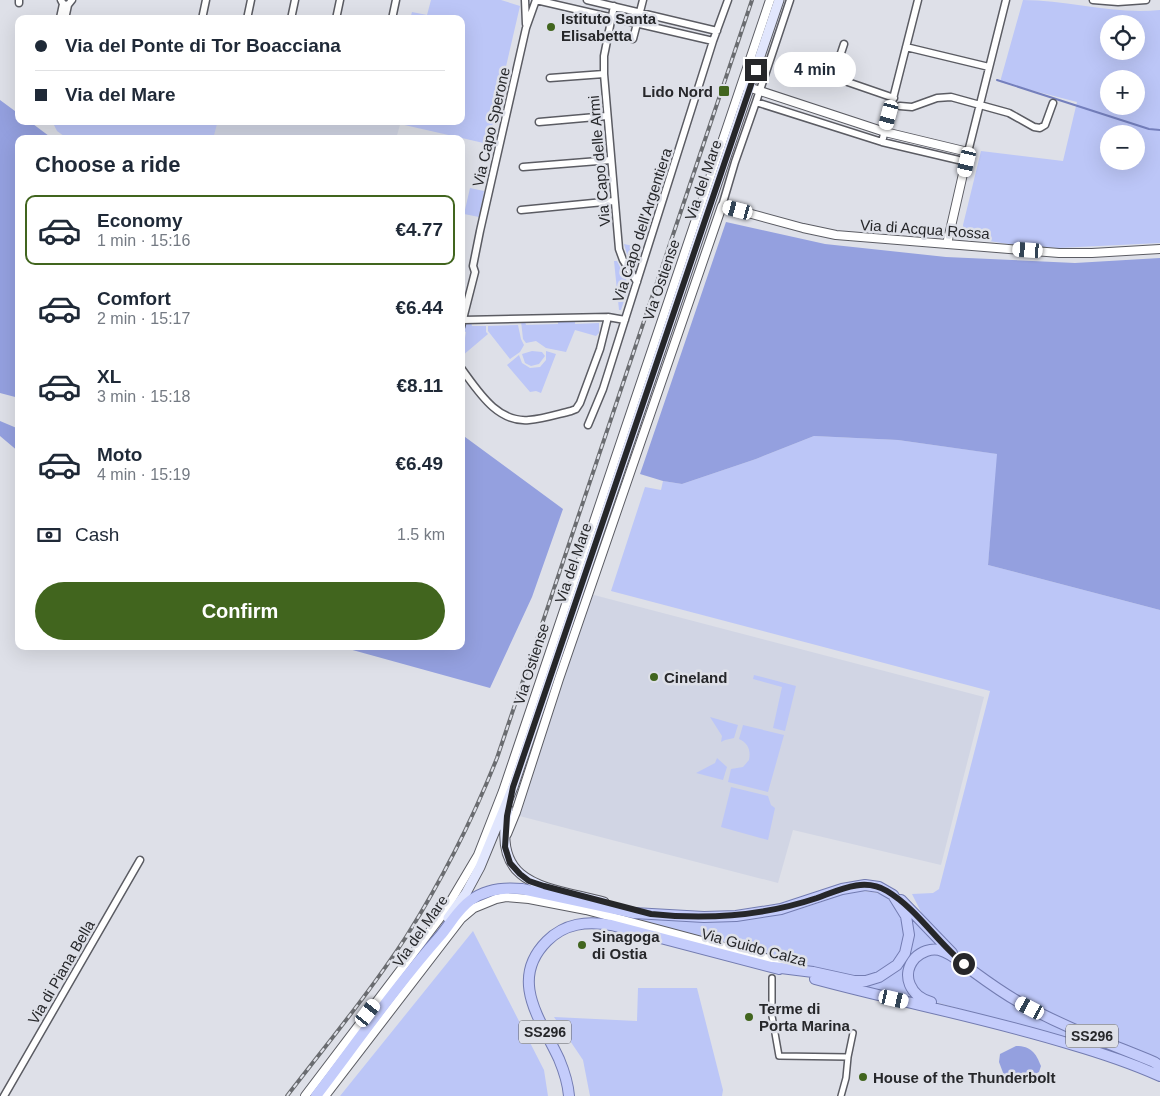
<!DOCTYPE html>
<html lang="en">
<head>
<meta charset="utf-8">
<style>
  body { margin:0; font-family:Helvetica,sans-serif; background:#f2f2f3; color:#1f2937; height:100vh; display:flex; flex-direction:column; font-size:19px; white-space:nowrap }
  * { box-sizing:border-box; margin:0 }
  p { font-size:16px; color:#747a83 }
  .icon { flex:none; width:28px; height:28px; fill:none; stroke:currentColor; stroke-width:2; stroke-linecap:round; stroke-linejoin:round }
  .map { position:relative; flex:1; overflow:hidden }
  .details { position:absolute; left:15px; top:135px; width:450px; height:515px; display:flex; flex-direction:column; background:#fff; border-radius:10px; box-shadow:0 5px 20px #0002 }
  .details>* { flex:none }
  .guide { position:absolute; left:15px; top:15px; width:450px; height:110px; border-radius:10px; box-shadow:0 5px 20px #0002; display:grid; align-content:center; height:110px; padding:0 20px; background:#fff }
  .controls { position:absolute; left:1100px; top:15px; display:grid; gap:10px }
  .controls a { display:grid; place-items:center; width:45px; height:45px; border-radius:50%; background:#fff; box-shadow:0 5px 20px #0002; font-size:25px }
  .end { position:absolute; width:22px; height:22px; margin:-11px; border:6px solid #26272a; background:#fff; box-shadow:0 0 0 2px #fff }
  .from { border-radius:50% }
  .bubble { position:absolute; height:35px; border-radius:18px; background:#fff; box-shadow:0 5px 20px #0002; font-size:16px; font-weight:700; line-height:35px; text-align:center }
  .car { position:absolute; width:15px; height:30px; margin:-15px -8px; border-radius:6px; box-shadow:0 0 4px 1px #0007; background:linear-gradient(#fff 24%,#345 0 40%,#fff 0 76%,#345 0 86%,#fff 0) }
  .guide b { display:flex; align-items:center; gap:18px; height:48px; font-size:19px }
  .guide b+b { border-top:1px solid #e0e1e3 }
  .guide i { width:12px; height:12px; background:#1f2937 }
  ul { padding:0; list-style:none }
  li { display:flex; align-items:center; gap:15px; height:70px; margin:0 10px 8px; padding:0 10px; border:2px solid transparent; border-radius:10px }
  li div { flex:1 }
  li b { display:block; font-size:19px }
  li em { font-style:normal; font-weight:700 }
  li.current { border-color:#41651e }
  li>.icon { width:45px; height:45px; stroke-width:1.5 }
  h2 { padding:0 20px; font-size:22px; line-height:60px }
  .pay { display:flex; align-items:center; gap:12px; height:55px; padding:0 20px; font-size:19px }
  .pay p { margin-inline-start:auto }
  .action { display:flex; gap:10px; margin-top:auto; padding:10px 20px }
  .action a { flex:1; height:58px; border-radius:30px; background:#41651e; color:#fff; font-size:20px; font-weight:700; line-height:58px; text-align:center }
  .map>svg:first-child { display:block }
  .built { fill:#d1d5e4 }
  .green { fill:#bcc6f7; fill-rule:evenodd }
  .forest { fill:#94a0df }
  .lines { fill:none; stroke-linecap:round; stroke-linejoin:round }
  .stream { stroke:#747fbc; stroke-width:2 }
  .pedestrian-casing { stroke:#5b5c63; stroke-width:8 }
  .minor-casing { stroke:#5b5c63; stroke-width:9 }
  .tertiary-casing { stroke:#5b5c63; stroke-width:10 }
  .secondary-casing { stroke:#5b5c63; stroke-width:11 }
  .primary-casing { stroke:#737cb1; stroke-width:12 }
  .pedestrian { stroke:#fff; stroke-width:5 }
  .minor { stroke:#fff; stroke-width:6 }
  .tertiary { stroke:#fff; stroke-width:8 }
  .secondary { stroke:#e1e6fd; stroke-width:9 }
  .primary { stroke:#c4ccfb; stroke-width:10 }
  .rail-casing { stroke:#6a6c70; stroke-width:4 }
  .rail { stroke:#dee0e8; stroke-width:2; stroke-dasharray:5.5; stroke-linecap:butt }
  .route { stroke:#26272a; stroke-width:6 }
  .poi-dot { fill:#41651e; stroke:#dee0e8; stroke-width:2 }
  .labels { text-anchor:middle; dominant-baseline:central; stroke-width:5; stroke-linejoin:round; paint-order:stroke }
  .shield { fill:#dee0e8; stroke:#5d5e63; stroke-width:1 }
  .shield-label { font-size:14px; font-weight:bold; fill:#26272a }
  .poi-label { font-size:15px; font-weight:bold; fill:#26272a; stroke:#dee0e8; text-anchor:start }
  .street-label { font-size:15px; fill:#26272a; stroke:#dee0e8 }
</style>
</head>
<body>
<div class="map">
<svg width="1160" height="1096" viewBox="0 0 1160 1096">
  <rect width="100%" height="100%" fill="#dee0e8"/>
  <path class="built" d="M215,121H401L396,139H212Z
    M571,589L984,697L941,865L793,830L778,883L496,810Z"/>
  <path class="green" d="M431,0H501L520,6L488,144L400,124L401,121H461V19H410L412,12L427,15Z
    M1023,0C1069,0 1114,15 1160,10V243L1058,248L1008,244L970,238L964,233L963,225L981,151L1063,161L1077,102L1000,82ZM1109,24H1136V51H1109ZM1109,79H1136V106H1109ZM1109,134H1136V161H1109Z
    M52,121H217V124L213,139H68L57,131Z
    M470,188L484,191L479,217L464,214Z
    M624,244L642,248L634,270L631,268Z
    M614,261H617L629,285L621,310H619Z
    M558,319H575V324L599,323V333L596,336L575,330L566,352L546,348L536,341L526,343L523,339L521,321H525L526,325L558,324Z
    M466,322H471L472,326H486V332L488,334L462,356L466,332L462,331Z
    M518,325L521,339L524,345L520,352L510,359L488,331V326Z
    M532,351L542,352L545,356L539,364L531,366L525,363L522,354Z
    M546,351L556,354L541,393L536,391L530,392L507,365L519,355L522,363L530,368L540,367L546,360Z
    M814,436L898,440L998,454L988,565L1160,610V1061L1086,1030L1025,1002L1000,987L943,940L928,926L912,894L933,893L939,889L990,691L611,591L645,487L661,490L663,481L682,484L756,459Z
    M754,675L796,686L785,731L773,728L782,687L753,679Z
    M710,717L738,725L734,738L725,740L721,742L722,736Z
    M743,725L784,735L768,792L728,782L731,769L743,767L749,760C751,750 748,743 739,739Z
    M717,758L727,767L723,780L696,773L715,763Z
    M731,787L768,796L771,805L775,808L768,840L721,827Z
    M853,891C864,891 874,891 884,896C905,907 911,942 897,961C893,965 872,977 867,978C862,980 856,978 851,978L576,906C640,918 700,929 765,917C795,912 824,901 853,891Z
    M905,911L941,948L923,950L906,985L912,997L917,1001L856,985L877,981L908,952Z
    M473,931L544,1070L548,1096H340Z
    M933,953L945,956L1019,1009L1134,1059L1046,1032L924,999L914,991C911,965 908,964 933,953Z
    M638,988H697L723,1090L722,1096H590L583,1060L554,1017L637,1021Z"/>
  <path class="forest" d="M0,100L19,114V121H29L53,139H19V398L0,393Z
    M726,222L825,244L946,257L1075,263L1160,258V610L988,565L997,454L898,440L814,436L756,459L682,484L663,481L640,474Z
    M0,421L19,429V452L0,436Z
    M461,434L563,509L532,597L490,688L338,646H461Z
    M1016,1046C1031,1046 1036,1053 1041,1066L1039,1072C1027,1078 1018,1084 1005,1078L999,1062L1000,1054Z"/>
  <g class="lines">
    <path class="stream" d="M997,80L1149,129L1160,130"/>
    <defs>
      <path id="pedestrian" d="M772,978V1016L779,1056L848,1057
        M841,1096L846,1078L848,1057L853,1033"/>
      <path id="minor" d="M61,0L63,4L68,5L72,0
        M525,0L526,24
        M536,0L713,41
        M587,0L717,31
        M1093,0L1118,2L1146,0
        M19,3V0
        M614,6L604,56V74L619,249L623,260L637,282
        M60,18L63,4
        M65,19L68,5
        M202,19L206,0
        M247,19L251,0
        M291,19L295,0
        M336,19L340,0
        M392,19L396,0
        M608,33L633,39L643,0
        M844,44L835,71L836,78L894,98
        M906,47L989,67
        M550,78L604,74
        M756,102L882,142L967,162
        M900,106L912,107L937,98L951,97L1009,113L1034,127L1040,128L1045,125L1053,103
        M539,122L607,116
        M882,142L918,0
        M968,152L1006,0
        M523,167L611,160
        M722,206L735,162L756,102L790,0
        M521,210L614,201
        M608,317L625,320
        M461,327L475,272L473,266L480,231L526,28L536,0
        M461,368C478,391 497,423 529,420C543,419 558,414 571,411L576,409L580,403L600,349L608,317L463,320
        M588,425L603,389L713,41L728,0
        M4,1096L140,860"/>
      <path id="tertiary" d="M745,86L885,132L968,152L947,244
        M507,834L516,812L559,679L722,206L803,228L836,235L1059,253H1092L1160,249
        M305,1096L443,914L478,855L503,791L770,0
        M325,1096L461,919L474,908L496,899L506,897L529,899L586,910L799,967"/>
      <path id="secondary" d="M508,809C490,887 547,887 604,902
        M448,918L466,893L480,867L513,787L779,0"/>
      <path id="primary" d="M901,900L952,953
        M815,979C900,1002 986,1018 1070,1044C1101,1053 1131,1063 1160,1076
        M931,1002C911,997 900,975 915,958C921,952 931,948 939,950C952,953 964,965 974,972C989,983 1003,993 1019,1002C1061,1026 1108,1043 1154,1062L1160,1066
        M316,1096C357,1042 396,986 441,935C451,923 458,909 471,900C486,889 503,887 522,889L634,913L704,917L736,916L781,909L842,889L865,885L879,887L893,895L906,916L909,935L905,953L897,965L879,977L866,981H854L813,972L773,967
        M569,1096C568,1083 564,1071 559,1059C541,1020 508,980 547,941C565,923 587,921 611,925L779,969"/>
    </defs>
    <use href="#pedestrian" class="pedestrian-casing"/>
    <use href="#minor" class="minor-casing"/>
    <use href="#tertiary" class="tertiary-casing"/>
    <use href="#secondary" class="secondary-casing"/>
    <use href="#primary" class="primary-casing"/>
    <use href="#pedestrian" class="pedestrian"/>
    <use href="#minor" class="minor"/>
    <use href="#tertiary" class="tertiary"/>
    <use href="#secondary" class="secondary"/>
    <use href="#primary" class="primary"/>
    <defs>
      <path id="rail" d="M287,1096C327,1044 370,992 406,937C442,880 472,821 497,758L752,0"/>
    </defs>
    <use href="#rail" class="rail-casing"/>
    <use href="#rail" class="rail"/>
  </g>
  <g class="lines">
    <path class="route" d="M756,70L513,787L507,816L505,847L510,863L520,874L529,881L544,886L651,914C708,920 763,916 817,898C839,890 864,877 887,891C917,909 937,942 964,964"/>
  </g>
  <g class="poi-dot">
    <circle cx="551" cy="27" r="5"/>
    <rect x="718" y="85" width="12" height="12" rx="2.5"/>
    <circle cx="654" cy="677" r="5"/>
    <circle cx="582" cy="945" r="5"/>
    <circle cx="749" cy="1017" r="5"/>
    <circle cx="863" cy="1077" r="5"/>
  </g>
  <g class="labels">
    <g class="shield">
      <rect x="519" y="1020.5" width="52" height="23" rx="4"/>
      <rect x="1066" y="1024.5" width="52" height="23" rx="4"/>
    </g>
    <g class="shield-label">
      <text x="545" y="1032">SS296</text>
      <text x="1092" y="1036">SS296</text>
    </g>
    <g class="poi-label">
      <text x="561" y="18">Istituto Santa<tspan x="561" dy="17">Elisabetta</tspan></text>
      <text x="713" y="91" text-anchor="end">Lido Nord</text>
      <text x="664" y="677">Cineland</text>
      <text x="592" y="936">Sinagoga<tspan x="592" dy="17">di Ostia</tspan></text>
      <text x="759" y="1008">Terme di<tspan x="759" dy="17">Porta Marina</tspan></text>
      <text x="873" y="1077">House of the Thunderbolt</text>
    </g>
    <g class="street-label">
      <text transform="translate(491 127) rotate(-77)">Via Capo Sperone</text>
      <text transform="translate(599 161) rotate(-95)">Via Capo delle Armi</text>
      <text transform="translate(703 180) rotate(-71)">Via del Mare</text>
      <text transform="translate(642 225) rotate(-72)">Via Capo dell'Argentiera</text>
      <text transform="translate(925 229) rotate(4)">Via di Acqua Rossa</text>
      <text transform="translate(661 280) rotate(-71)">Via Ostiense</text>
      <text transform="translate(573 563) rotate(-71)">Via del Mare</text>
      <text transform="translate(531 664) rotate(-72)">Via Ostiense</text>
      <text transform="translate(420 931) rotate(-55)">Via del Mare</text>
      <text transform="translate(754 947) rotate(15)">Via Guido Calza</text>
      <text transform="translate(61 972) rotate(-60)">Via di Piana Bella</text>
    </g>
  </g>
</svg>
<div class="controls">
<a><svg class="icon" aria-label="locate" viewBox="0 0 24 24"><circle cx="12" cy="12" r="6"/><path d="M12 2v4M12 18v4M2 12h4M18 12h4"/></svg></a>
<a>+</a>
<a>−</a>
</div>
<i class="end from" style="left:964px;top:964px"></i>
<i class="end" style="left:756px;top:70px"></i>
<div class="bubble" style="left:774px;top:52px;width:82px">4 min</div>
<i class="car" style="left:889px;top:115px;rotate:195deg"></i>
<i class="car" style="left:967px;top:162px;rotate:193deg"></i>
<i class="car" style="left:738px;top:210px;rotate:285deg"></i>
<i class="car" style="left:1028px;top:250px;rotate:274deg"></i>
<i class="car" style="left:894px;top:999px;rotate:103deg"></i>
<i class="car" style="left:1030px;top:1008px;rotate:298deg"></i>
<i class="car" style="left:368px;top:1013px;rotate:37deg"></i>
<div class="guide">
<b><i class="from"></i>Via del Ponte di Tor Boacciana</b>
<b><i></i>Via del Mare</b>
</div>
<section class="details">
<h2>Choose a ride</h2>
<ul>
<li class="current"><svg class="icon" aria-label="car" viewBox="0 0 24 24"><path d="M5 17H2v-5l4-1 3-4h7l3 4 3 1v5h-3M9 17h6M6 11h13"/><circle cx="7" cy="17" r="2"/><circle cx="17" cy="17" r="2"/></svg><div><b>Economy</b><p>1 min · 15:16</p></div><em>€4.77</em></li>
<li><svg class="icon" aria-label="car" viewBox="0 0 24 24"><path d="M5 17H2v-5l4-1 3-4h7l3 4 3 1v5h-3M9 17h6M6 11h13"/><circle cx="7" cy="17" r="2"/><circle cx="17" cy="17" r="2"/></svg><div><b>Comfort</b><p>2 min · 15:17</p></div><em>€6.44</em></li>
<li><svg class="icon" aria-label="car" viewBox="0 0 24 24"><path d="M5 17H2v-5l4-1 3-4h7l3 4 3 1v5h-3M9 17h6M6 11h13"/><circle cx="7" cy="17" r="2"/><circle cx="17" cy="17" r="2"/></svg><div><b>XL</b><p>3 min · 15:18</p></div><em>€8.11</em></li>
<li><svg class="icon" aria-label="car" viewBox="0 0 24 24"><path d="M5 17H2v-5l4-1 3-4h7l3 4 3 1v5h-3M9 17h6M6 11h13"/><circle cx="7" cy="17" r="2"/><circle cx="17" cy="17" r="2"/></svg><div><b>Moto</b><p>4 min · 15:19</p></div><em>€6.49</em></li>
</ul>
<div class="pay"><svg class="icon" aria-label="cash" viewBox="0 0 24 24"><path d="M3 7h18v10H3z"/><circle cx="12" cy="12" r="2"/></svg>Cash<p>1.5 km</p></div>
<div class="action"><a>Confirm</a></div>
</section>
</div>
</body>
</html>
